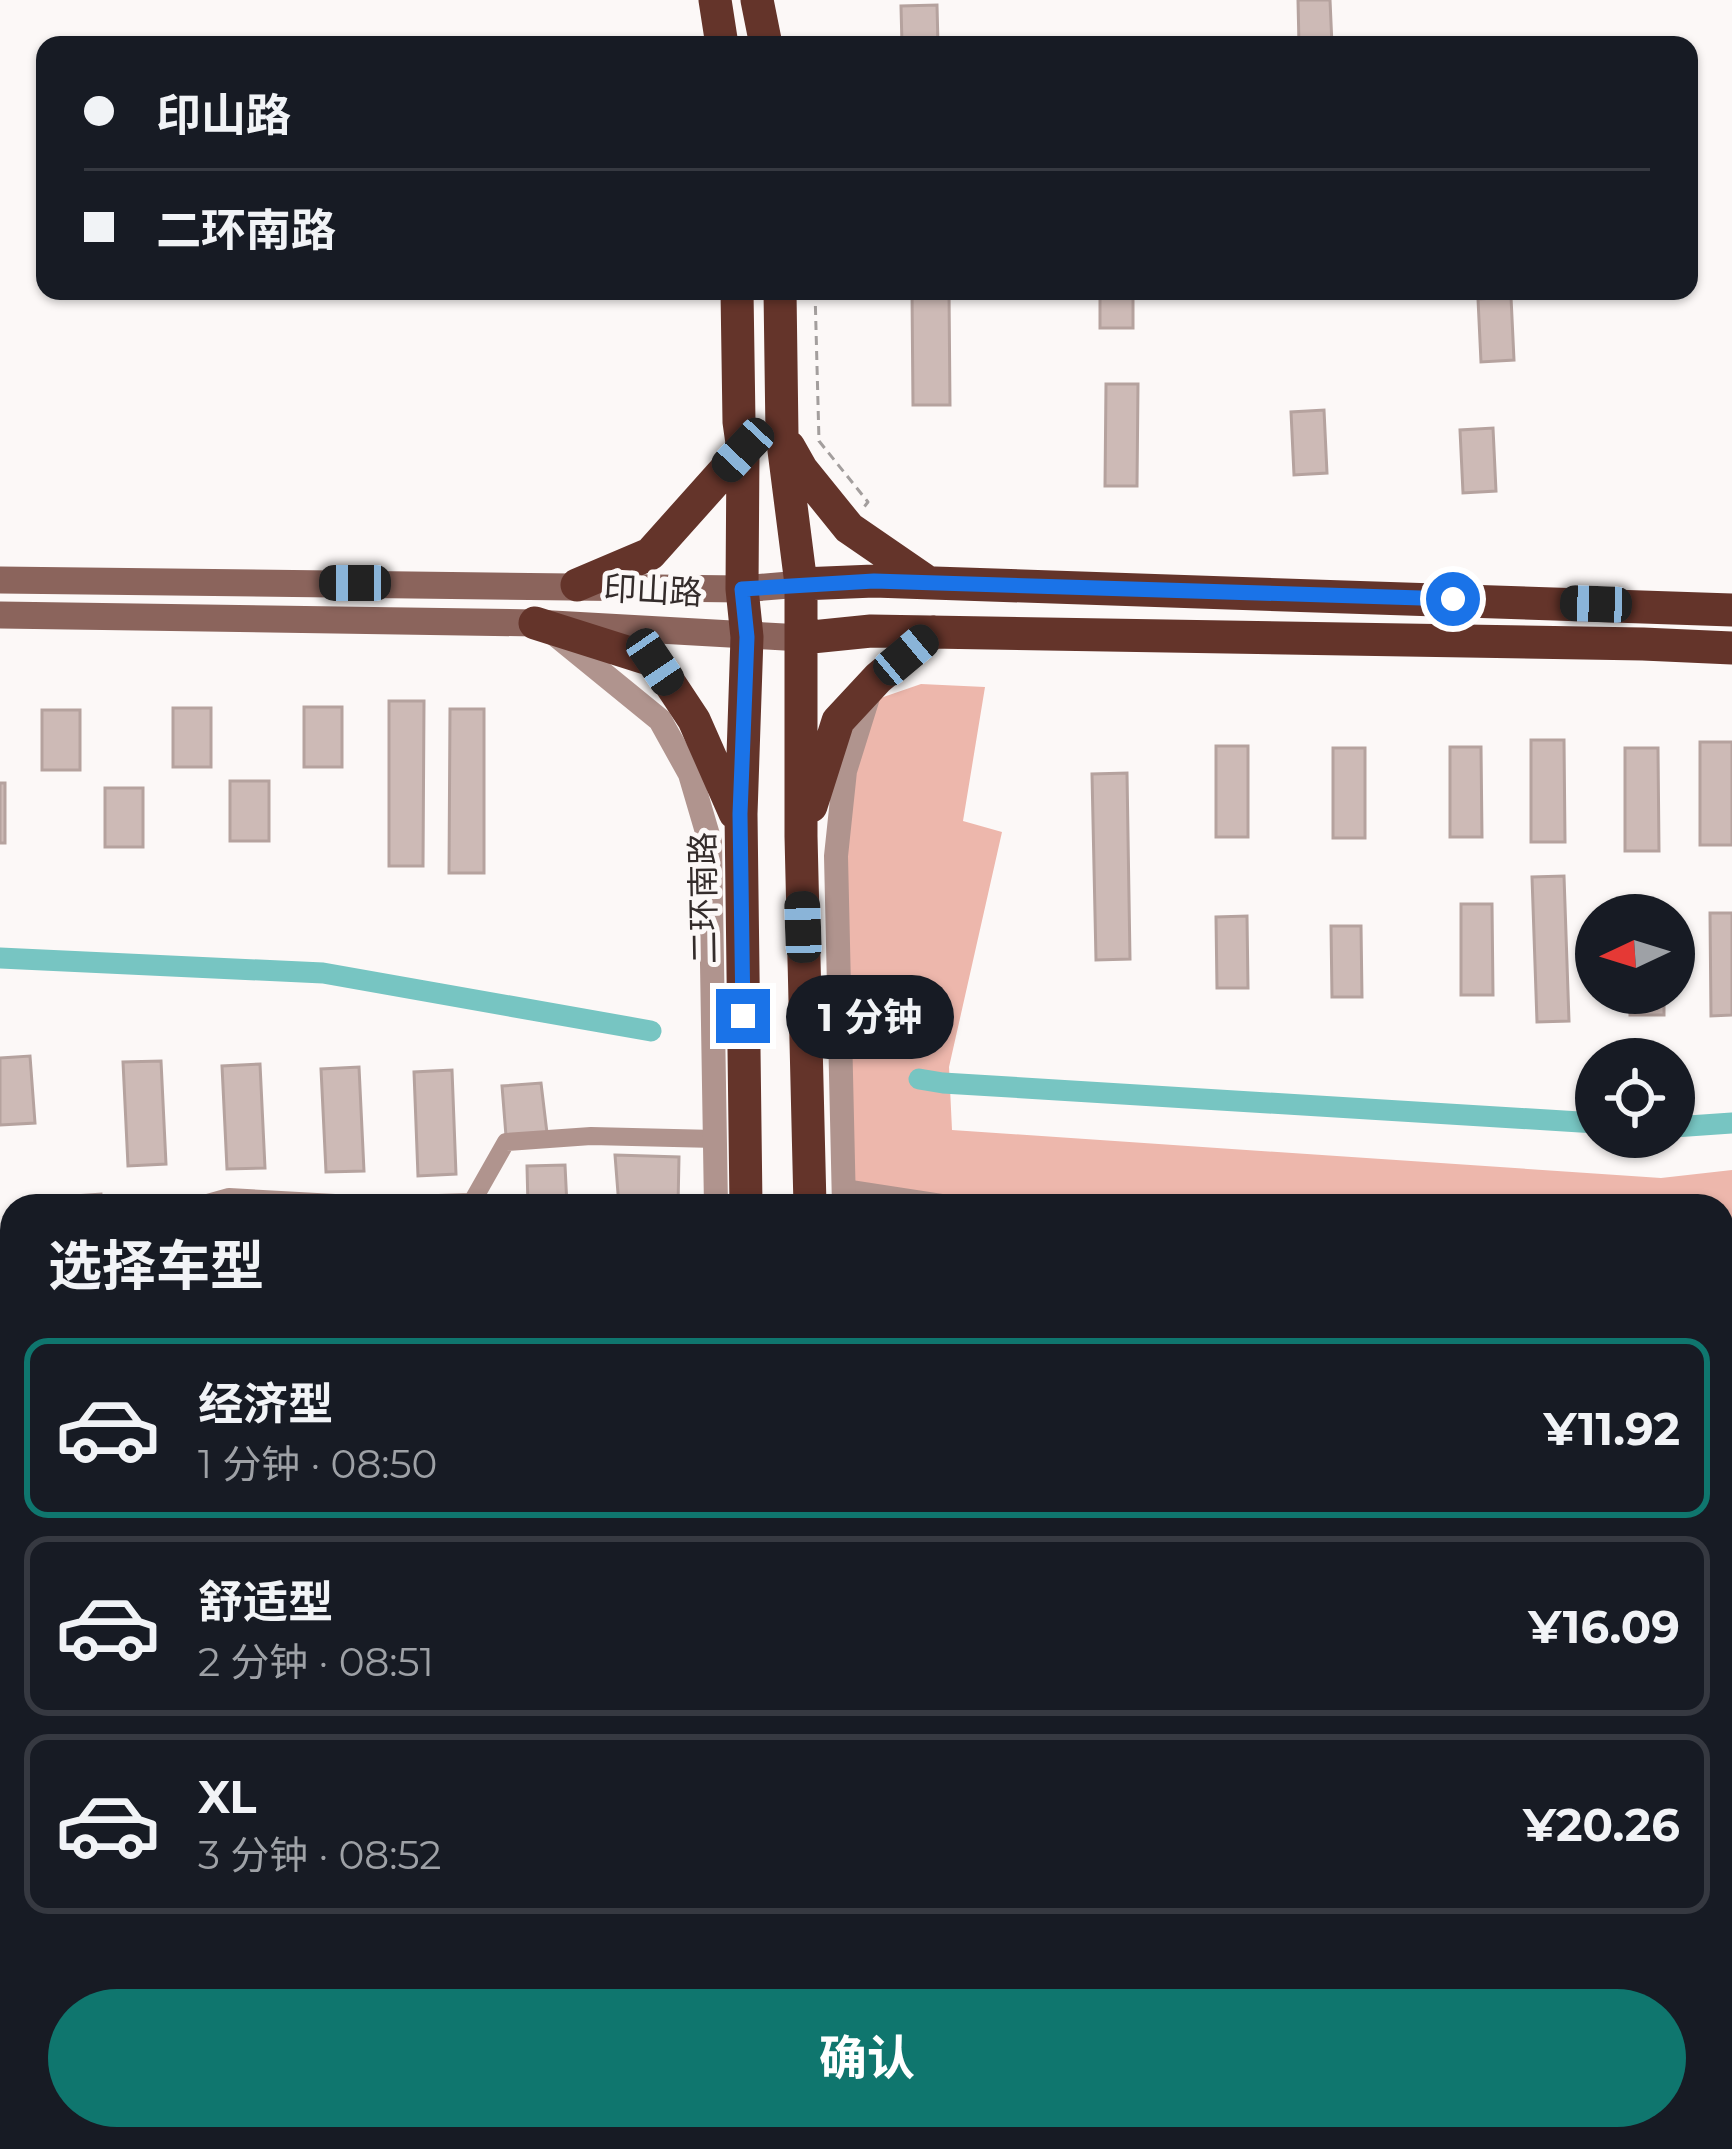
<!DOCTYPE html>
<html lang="zh">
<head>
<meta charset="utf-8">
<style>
  body { margin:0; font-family:Montserrat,"Noto Sans SC",sans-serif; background:#242831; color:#f1f3f6; height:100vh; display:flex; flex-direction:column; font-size:45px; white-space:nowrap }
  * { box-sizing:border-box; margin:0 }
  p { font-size:39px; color:#9ea1a6 }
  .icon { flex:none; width:66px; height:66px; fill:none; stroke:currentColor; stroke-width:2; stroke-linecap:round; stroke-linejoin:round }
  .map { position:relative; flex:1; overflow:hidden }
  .drawer { position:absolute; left:0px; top:1194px; width:1734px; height:957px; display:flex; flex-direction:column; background:#171b24; border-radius:36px 36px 0 0; box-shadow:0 3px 9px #0004 }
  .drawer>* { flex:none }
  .top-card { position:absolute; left:36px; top:36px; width:1662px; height:264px; border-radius:24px; box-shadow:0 3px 9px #0004; display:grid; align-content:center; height:264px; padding:0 48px; background:#171b24 }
  .needle { width:78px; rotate:266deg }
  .tools { position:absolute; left:1575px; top:894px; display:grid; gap:24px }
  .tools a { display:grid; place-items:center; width:120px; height:120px; border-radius:50%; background:#171b24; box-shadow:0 3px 9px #0004; font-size:60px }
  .end { position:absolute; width:54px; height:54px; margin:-27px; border:15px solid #1a73e8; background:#fff; box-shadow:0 0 0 6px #fff }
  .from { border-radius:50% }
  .bubble { position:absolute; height:84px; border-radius:42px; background:#171b24; box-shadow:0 3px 9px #0004; font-size:39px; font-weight:700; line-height:84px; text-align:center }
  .car { position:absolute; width:36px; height:72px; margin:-36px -18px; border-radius:15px; box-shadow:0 0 9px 3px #0007; background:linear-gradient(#222 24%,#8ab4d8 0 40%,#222 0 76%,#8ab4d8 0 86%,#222 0) }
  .top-card b { display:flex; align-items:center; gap:42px; height:114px; font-size:45px }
  .top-card b+b { border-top:3px solid #363941 }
  .top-card i { width:30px; height:30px; background:#f1f3f6 }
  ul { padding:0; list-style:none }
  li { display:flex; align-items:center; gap:36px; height:180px; margin:0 24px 18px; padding:0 24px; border:6px solid #363941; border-radius:24px }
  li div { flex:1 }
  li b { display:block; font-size:45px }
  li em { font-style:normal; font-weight:700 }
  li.on { border-color:#0f766e }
  li>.icon { width:108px; height:108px; stroke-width:1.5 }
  h2 { padding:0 48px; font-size:54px; line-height:144px }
  .button { display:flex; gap:24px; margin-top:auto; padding:24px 48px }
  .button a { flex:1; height:138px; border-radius:72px; background:#0f766e; color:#fff; font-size:48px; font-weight:700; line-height:138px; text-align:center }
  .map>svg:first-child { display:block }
  .green { fill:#edb7ac }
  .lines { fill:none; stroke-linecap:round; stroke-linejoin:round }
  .canal { stroke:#77c5c2; stroke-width:21 }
  .building { fill:#cdbab6; stroke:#b5a29e; stroke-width:3 }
  .path { stroke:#a39e9d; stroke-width:3; stroke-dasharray:9 6; stroke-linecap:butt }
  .service { stroke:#b0948e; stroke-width:9 }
  .minor { stroke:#b0948e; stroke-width:18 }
  .tertiary { stroke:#b0948e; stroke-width:24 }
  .secondary { stroke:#8b645c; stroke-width:27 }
  .trunk { stroke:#64342a; stroke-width:33 }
  .route { stroke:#1a73e8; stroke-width:15 }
  .labels { text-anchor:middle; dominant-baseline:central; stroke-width:10; stroke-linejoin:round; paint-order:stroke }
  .street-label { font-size:33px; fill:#342c2b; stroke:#fcf8f7 }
</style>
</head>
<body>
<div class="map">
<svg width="1732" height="2149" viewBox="0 0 1732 2149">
  <rect width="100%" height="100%" fill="#fcf8f7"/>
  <path class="green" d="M921,684L985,687L963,821L1002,832L949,1067L952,1130L1661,1178L1732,1170V1253L1722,1254V1206H961L844,1188L836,856L866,703Z
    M12,2050V2139H125L128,2149H0V2051Z"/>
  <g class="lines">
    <path class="canal" d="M0,958L323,973L651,1031
      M919,1079L943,1083L1596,1123
      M1674,1127L1732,1123"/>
  </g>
  <path class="building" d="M1298,0H1330L1332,45H1299Z
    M937,5L938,45H902L901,6Z
    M912,291H949L950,405H913Z
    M1100,291H1133V328H1100Z
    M1511,297L1514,360L1481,362L1478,299Z
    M1106,384H1138L1137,486H1105Z
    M1324,410L1327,473L1294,475L1291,412Z
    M1493,428L1496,491L1463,493L1460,430Z
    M389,701H424L423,866H389Z
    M304,707H342V767H304Z
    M173,708H211V767H173Z
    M450,709H484V873H449Z
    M42,710H80V770H42Z
    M1531,740H1564L1565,842H1531Z
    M1700,742H1732V845H1700Z
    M1216,746H1248V837H1216Z
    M1450,747H1481L1482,837H1450Z
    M1333,748H1365V838H1333Z
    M1625,748H1658L1659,851H1625Z
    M1127,773L1130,959L1096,960L1092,774Z
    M230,781H269V841H230Z
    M0,783H5V843H0Z
    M105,788H143V847H105Z
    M1564,876L1569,1021L1537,1022L1532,877Z
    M1461,904H1492L1493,995H1461Z
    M1710,913H1732V1015L1711,1016Z
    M1247,916L1248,988H1217L1216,917Z
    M1331,926H1361L1362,997H1332Z
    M1630,993H1664V1015H1630Z
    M30,1056L35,1123L0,1125V1058Z
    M161,1061L166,1164L128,1166L123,1062Z
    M260,1064L265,1168L227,1169L222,1066Z
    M359,1067L364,1171L326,1172L321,1069Z
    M452,1070L456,1174L418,1176L414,1072Z
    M541,1083L547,1133L506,1136L502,1086Z
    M615,1155L679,1157L678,1206H619Z
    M565,1165L567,1206H528L527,1166Z
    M101,1194L102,1206H61V1197Z
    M1722,1300H1732V1363H1722Z
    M12,1693V1743L0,1744V1694Z
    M0,1916H12V2000L0,2001Z
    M1732,2086V2149H1731L1725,2087Z
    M1200,2139H1233V2149H1201Z"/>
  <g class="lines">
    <path class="path" d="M815,291L819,441L868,502L864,507"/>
    <path class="service" d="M0,1774L12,1772
      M0,1853L12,1852"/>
    <path class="minor" d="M844,1188L961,1206
      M197,1206L229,1197L371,1205L472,1202L506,1142L591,1136L715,1139
      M1722,1254L1732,1253
      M0,1256L12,1262"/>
    <path class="tertiary" d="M557,636L660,720L690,774L710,842L716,1206
      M844,1206L836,856L845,771L870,691
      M1722,1604L1732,1603
      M1722,1733L1732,1732
      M154,2139L155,2149
      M731,2139V2149
      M861,2139V2149"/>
    <path class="secondary" d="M0,580L742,589L801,584
      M0,615L535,623L802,638
      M1722,1640L1732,1639
      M1722,1696H1732
      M0,1799L12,1798
      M0,1835L12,1833"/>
    <path class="trunk" d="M715,0L722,45
      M757,0L766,45
      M737,291L739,422L743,450L742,589L747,637L741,814L746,1206
      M780,291L782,435L801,584V836L810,1206
      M789,447L802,470L849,528L929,583
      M801,584L874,581L1732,610
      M577,585L650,554L743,450
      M535,623L655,661L694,720L735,813
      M802,638L871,631L1643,644L1732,648
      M811,806L838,721L878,678L933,632
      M761,2139V2149
      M830,2139V2149"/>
  </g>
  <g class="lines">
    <path class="route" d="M743,1016L740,814L747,637L742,589L874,581L1453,599"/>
  </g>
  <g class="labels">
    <g class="street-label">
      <text transform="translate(653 590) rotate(3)">印山路</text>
      <text transform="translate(703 898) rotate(-91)">二环南路</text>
    </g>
  </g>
</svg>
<div class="tools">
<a><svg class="needle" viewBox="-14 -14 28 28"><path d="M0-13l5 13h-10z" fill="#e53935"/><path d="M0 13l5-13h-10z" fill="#9ea1a6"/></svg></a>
<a><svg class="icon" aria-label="locate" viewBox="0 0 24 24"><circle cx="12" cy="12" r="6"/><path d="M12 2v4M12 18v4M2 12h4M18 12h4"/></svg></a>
</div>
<i class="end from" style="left:1453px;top:599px"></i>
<i class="end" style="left:743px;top:1016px"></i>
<div class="bubble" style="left:786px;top:975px;width:168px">1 分钟</div>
<i class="car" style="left:743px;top:450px;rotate:223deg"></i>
<i class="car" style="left:355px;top:583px;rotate:270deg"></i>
<i class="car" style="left:1596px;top:604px;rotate:272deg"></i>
<i class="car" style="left:906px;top:655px;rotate:50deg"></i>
<i class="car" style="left:655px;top:662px;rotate:146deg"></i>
<i class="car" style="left:803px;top:927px;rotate:358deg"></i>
<div class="top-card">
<b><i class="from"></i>印山路</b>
<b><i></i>二环南路</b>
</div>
<section class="drawer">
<h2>选择车型</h2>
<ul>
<li class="on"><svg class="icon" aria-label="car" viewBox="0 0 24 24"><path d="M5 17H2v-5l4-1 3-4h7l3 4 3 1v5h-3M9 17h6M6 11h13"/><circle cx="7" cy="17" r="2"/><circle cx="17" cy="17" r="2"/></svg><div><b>经济型</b><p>1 分钟 · 08:50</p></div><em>¥11.92</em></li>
<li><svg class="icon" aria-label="car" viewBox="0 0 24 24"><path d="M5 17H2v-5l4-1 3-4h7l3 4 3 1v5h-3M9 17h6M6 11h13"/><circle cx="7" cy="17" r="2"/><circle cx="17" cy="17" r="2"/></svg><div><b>舒适型</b><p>2 分钟 · 08:51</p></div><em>¥16.09</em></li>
<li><svg class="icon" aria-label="car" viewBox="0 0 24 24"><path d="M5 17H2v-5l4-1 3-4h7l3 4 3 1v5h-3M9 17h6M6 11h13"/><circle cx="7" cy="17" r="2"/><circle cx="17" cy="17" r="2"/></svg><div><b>XL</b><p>3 分钟 · 08:52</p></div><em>¥20.26</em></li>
</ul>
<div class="button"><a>确认</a></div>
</section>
</div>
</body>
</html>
